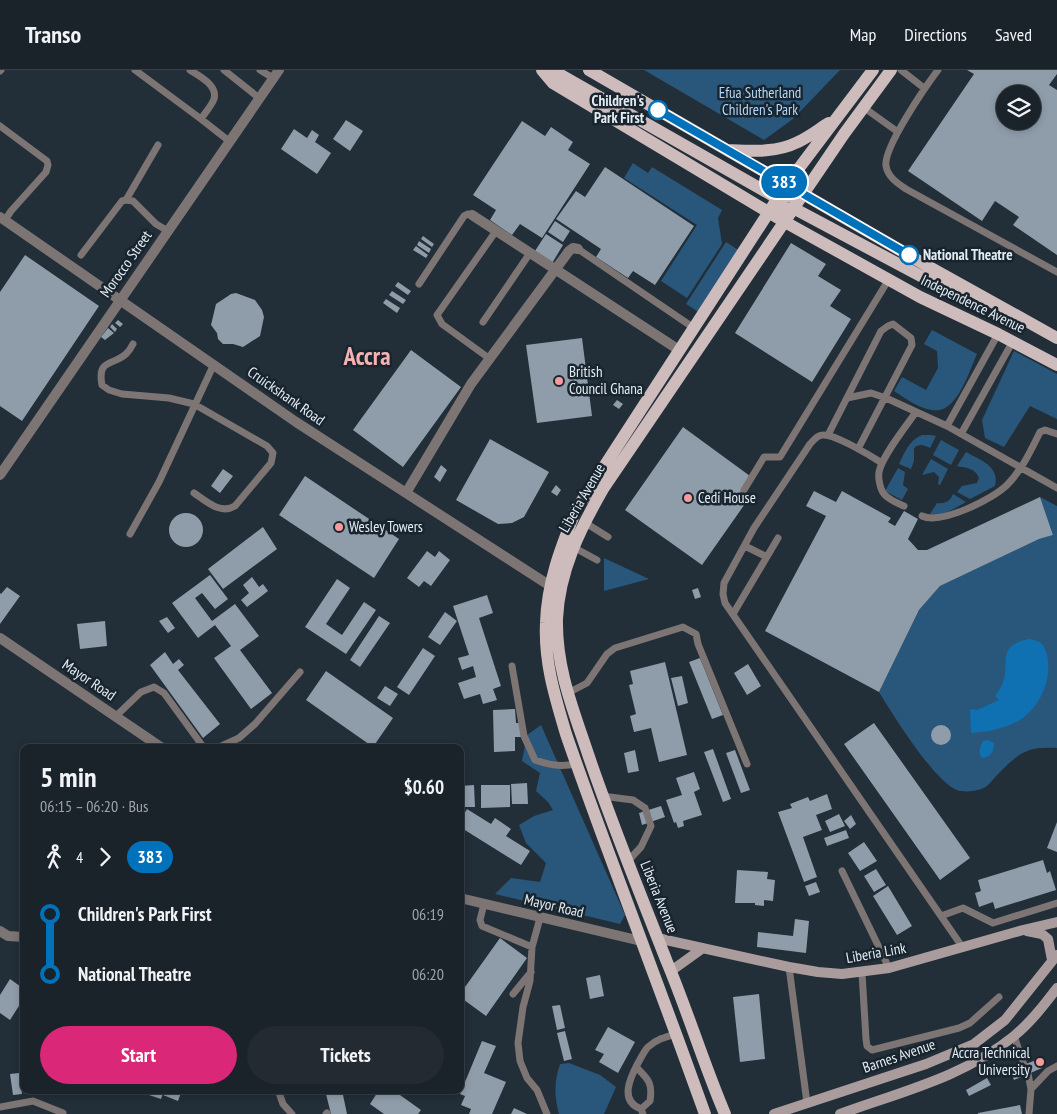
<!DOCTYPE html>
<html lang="en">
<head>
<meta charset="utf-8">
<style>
	:root { --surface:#1a222a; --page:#232a32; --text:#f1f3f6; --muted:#9fa4a8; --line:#383f47; --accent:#db2777 }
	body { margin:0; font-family:"PT Sans Narrow",sans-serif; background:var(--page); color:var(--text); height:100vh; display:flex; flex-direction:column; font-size:19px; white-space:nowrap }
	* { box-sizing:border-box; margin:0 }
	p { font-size:16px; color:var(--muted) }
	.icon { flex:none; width:28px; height:28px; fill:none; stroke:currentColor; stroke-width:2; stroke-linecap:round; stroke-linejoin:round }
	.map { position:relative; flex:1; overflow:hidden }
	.details { position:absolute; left:20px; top:674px; width:444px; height:350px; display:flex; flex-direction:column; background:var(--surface); border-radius:10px; box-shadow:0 2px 8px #0003,0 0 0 1px var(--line) }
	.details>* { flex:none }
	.badge { padding:0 10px; border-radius:16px; font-size:18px; line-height:32px }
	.tools { position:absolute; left:996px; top:15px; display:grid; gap:10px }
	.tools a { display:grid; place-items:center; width:45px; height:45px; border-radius:50%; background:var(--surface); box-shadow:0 2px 8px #0003,0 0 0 1px var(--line); font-size:25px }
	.map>.badge { position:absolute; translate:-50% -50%; box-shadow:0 0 0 2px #fff }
	.legs { display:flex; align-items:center; gap:8px; height:55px; padding:0 20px; font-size:16px }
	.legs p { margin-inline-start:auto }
	.summary { display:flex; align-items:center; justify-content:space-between; height:85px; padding:0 20px }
	h1 { font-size:28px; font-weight:700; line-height:38px }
	.button { display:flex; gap:10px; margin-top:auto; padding:10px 20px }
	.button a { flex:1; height:58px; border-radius:30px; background:var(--accent); color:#fff; font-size:20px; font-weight:700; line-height:58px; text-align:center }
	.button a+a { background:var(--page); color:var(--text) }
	ul { padding:0 20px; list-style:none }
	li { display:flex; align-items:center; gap:18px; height:60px; font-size:19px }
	li i { display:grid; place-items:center; width:8px; height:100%; margin:0 6px; background:currentColor }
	li i::after { content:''; width:12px; height:12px; margin:-6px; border:4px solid; border-radius:50%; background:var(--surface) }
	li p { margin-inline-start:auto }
	li:first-child i { background:linear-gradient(#0000 50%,currentColor 0) }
	li:last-child i { background:linear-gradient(currentColor 50%,#0000 0) }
	header { display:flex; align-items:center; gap:30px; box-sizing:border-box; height:70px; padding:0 25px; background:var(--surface); border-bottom:1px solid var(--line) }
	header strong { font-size:24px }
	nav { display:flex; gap:28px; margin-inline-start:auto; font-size:18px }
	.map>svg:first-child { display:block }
</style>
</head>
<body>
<header>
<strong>Transo</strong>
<nav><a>Map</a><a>Directions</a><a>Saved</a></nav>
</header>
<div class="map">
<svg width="1057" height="1044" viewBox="0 0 1057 1044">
	<rect width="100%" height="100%" fill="#222e38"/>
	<path fill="#29577c" d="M644 0H840L793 49 764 70Z
		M633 93 648 103 652 97 722 140 718 148 722 174 687 228 661 211 697 155 624 108Z
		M726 172 740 181 700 243 686 234Z
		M932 260 977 284C969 301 957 345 932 340 918 338 905 328 894 321L902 307 926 320 938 298 937 281 924 274Z
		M1014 281 1057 304V349L1030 336 1004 377 985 368 982 350Z
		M922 365H931L936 366 930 378C924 375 919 373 914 378V391L911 399 899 394C905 382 909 370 922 365Z
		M941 370 959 380 951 395 933 385Z
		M966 382C980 390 1000 396 995 416L970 429 957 422 962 416 977 413 979 408C975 398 967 398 957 396Z
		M931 389 948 399 940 415 938 414 939 407 934 402 922 405Z
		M898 398 905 402 903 415 908 419 902 430 885 421Z
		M953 424 966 432C955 438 943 447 930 444L937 433C944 434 950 432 953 424Z
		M1040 427 1057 436V678C1028 676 1020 682 1000 702 996 706 991 712 987 716 980 721 965 723 957 720 934 711 893 645 879 622L919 540 940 516 1039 469 1053 465Z
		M604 488 649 509 604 521Z
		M541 655 625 845 620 854 495 824 511 808 540 812 546 793 526 773 519 755 534 746 553 740 548 732 536 721 540 703 522 691 527 665Z
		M569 993 600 1005 616 1017 604 1044H559C554 1025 554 1013 560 994Z"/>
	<path fill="#0f71b1" d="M1029 569C1034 570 1040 571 1043 575 1057 600 1042 639 1016 652 1002 659 987 662 971 663L970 639 977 640 999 630 995 626C998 622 1000 619 1002 615 1012 593 994 576 1029 569Z
		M988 670 994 673C994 682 990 687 982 688 978 682 980 677 983 671Z"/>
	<path fill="#8f9daa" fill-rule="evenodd" d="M967 0H1057V4L1049 15 1057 20V185L1013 155 1019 147 995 131 982 151 908 101 974 4ZM1005 24H1032V51H1005Z
		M346 50 363 61 350 81 333 69Z
		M522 51 545 66 551 57 573 72 568 80 590 94 542 168 520 154 512 165 490 150 496 140 473 125Z
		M294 59 307 68 312 60 319 65 315 72 331 83 317 104 281 79Z
		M605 97 694 156 655 215 633 201 628 208 596 187 601 179 556 149 576 121 585 127Z
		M555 151 570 161 563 172 548 162Z
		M546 164 563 175 551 195 533 184Z
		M423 166 434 174 432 177 421 169Z
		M419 171 431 179 429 183 417 175Z
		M791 173 826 194 818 206 841 220 830 236 851 249 812 312 735 263Z
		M416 176 428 185 426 188 413 180Z
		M25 185 99 236 22 351 0 336V222Z
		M398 212 411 221 408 225 395 216Z
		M392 221 406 230 403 234 389 225Z
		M236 223 255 230 262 240 264 247 260 266 243 277 233 274H223L218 269 217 263 211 255 216 234 231 224Z
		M386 229 400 238 397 243 383 233Z
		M118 250 123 254 120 257 115 253Z
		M112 254 117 259 115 262 110 257Z
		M108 258 114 263 105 270 101 267Z
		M582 268 592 346 537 353 526 275Z
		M411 280 461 317 403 397 353 360Z
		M617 330 623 334 619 339 613 335Z
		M683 357 750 406 739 425 747 431 702 495 625 440Z
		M490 369 549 402 524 447 512 453 498 454 456 430Z
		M441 395 447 400 440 412 434 407Z
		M223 399 233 406 220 423 211 416Z
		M305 406 399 469 374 508 279 445Z
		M556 415 561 420 557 426 551 422Z
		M814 421 836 432 842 421 891 448 888 452 895 456 904 441 918 449 908 469 918 480H927L1040 427 1053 465 1039 469 940 516 919 540 879 622 765 561 826 446 806 436Z
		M169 460a17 17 0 1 1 34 0a17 17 0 1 1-34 0Z
		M263 457 277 479 223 519 208 499Z
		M427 481 435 487 439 481 450 490 431 516 424 511 419 517 407 508Z
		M210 505 228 529 215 539 202 523 195 528 212 551 235 534 259 566 240 580 272 623 251 639 214 588 231 576 215 555 198 568 172 533Z
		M252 507 259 517 263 514 268 521 247 537 241 530 249 523 243 515Z
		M337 509 350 518 326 554 342 565 364 532 376 540 346 584 305 557Z
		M7 517 20 526 0 554V523L1 524Z
		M698 518 701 527 695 529 692 520Z
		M487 525 493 543 479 548 501 616 493 619 497 630 483 634 480 624 464 629 458 613 476 607 473 596 462 600 458 588 469 585 453 536Z
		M445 542 457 551 440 575 428 567Z
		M379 546 390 553 360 597 350 590Z
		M167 547 175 558 168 563 159 551Z
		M105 551 107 576 80 579 77 554Z
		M423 578 435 586 409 625 397 617Z
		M165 582 173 594 179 589 184 595 178 600 220 654 203 668 150 595Z
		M700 588 723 645 712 649 689 592Z
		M665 592 687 685 659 692 651 658 634 662 630 646 636 644 629 615 633 614 630 601Z
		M748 594 761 616 747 625 734 603Z
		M326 601 393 648 373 677 306 630Z
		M682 606 688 633 678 636 671 608Z
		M385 616 398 624 390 636 377 628Z
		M515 639 516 653H520L521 667H515V681L494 682 493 640Z
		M874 653 970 788 940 810 844 674Z
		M931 665a10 10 0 1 1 20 0a10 10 0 1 1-20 0Z
		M713 679 731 729 723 732 704 682Z
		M635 680 639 701 628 703 624 683Z
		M735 680 750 720 741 723 726 683Z
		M694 702 700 719 694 722 702 745 683 751 684 756 678 758 676 752 674 753 666 730 682 725 676 708Z
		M527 713 528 734H512L511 714Z
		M474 715 475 737H460V716Z
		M481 715H510V737L481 738Z
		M827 724 832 739 816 745 822 760 803 767 817 807 804 812 778 742 792 738 790 734 808 727 810 731Z
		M661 736 665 747 642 755 639 743Z
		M467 739 491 754 495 748 511 759 506 766 530 781 521 795 460 757V751Z
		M839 744 845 756 830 762 825 751Z
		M851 745 856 754 850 759 844 751Z
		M1057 752V782L1047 778Z
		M846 760 849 768 827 776 824 768Z
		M864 772 877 791 860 801 848 783Z
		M1043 790 1047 803 1050 801 1056 820 995 839 993 832 979 837 975 823 981 821 978 810Z
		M876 799 886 815 874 822 864 806Z
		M737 800 768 802 767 809 775 810 773 831 764 830V836L755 835V833H735Z
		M816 812 820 822 809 826 805 816Z
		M888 816 912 856 897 865 873 826Z
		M795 849 809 851 806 883 757 877 758 862 793 866Z
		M500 868 527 888 486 946 460 927V924Z
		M600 905 604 926 590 929 586 908Z
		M10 909 24 919V928L10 950 0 943V925Z
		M759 924 765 989 740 992 733 927Z
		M560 935 565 958 557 960 552 936Z
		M608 957 635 972 618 1003 599 992 604 984 595 980Z
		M565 961 572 989 564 991 557 963Z
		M482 971 496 976 484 1003 506 1012 492 1044H469L471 1039 461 1035 465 1026 460 1024Z
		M1039 989 1042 998 1014 1010 1010 1000Z
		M19 1003 22 1024 13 1025 10 1004Z
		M987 1008 991 1015 969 1026 966 1020Z
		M134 1020H164L161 1029Z
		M165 1020H182L178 1031 163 1025Z
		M325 1020H342L347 1044H331Z
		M379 1020H393L421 1040 418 1044H384L370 1034Z
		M1020 1035 1022 1044H978V1043Z
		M514 1038 527 1044H511Z"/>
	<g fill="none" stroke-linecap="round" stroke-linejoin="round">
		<path stroke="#7d7474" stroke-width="7" d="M135 0 201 49C205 43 212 35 214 29 218 15 199 6 190 0
			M224 0 259 28
			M260 0 273 8
			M901 0 924 18
			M938 0C926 16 883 78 886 96 888 107 897 113 906 119L1057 202
			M0 1 1 0
			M863 37 898 62
			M201 49 229 71
			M0 56 47 91 48 95 46 102 11 141 5 150
			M126 130 158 75
			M578 179 694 258
			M81 185 122 131 126 130 133 131 156 154 168 161
			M419 214 464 146 468 144 472 145
			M483 252 530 183
			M133 274C131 278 129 281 126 284 112 296 97 289 102 315L109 320 122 324 169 328 194 334 267 376 273 383 271 393 235 436C220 445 206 431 194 423
			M490 289 442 254 437 245 496 161
			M847 328 871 323 886 328 947 356 1057 418
			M947 356 998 264
			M961 364 1013 271
			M828 365 881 261 888 256 893 254 911 268 912 275 858 379
			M882 393C871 386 835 364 823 365 817 365 814 370 810 374L754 458 724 513 723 524 725 533 963 878
			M744 420 764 387H780L889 209
			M904 436C897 433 889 430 884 424 880 419 878 408 879 402 882 386 906 356 916 342
			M922 446C941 455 993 429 1007 415 1022 400 1031 380 1040 362L1045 360 1057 364
			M584 452 608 467
			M130 464 159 412 214 294
			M745 476 767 487
			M573 477 597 490
			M733 544 778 468
			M512 596 524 666 535 690C550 695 560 697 576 694
			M568 623 587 613 607 584 615 578 683 557 696 564 698 574 747 694
			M116 646 141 622 154 617 164 623 204 678
			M217 678 239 668 255 654 300 602
			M602 726 633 730 645 738 651 756 641 777 627 792
			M842 801 889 898
			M484 834 480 850 482 856 532 877
			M941 846 963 838 993 853 1057 833
			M540 848 532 877 530 911 523 937 518 973 520 991 527 1008 537 1020 547 1044
			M789 897 807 1033
			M862 903 866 969 867 976 872 980 959 958 970 953 999 927
			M513 924 531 902
			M1014 966 1024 995
			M636 997C648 1009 653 1013 650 1031L641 1039
			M1028 1004 1031 1019 1029 1044
			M1031 1019 1048 1001 1057 996
			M278 1020 283 1034 292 1044
			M0 1037 33 1031 63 1043
			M326 1044 327 1043
			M643 1044 641 1039C619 1031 630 1008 638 993 641 988 644 981 648 977 657 969 665 967 676 964"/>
		<path stroke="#7d7474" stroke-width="10" d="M472 145 679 280
			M0 147 296 352 555 519
			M0 405 279 0
			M406 423 471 314 569 181 573 178 578 179
			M0 568 162 678
			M460 828 641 871
			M0 861 8 866 24 867"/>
		<path stroke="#aa9c9c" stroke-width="10" d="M1027 861 1042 864 1048 869 1052 890
			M657 868 789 897 818 902 842 904 889 898 1023 860 1057 852
			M671 901 703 878
			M774 1044 926 994 974 974 1005 950 1057 885
			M840 1044C900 1022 964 1007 1014 966 1031 952 1044 935 1057 918"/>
		<path stroke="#cebbbb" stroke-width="12" d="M542 0 553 13 785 152 920 227 998 264 1057 295
			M552 0 777 128 794 126 804 123
			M589 0 931 198 1057 268
			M728 80C752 81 776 83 798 72 809 67 819 59 829 53
			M768 141 778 139H795L947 220H968
			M705 1044C673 955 640 866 607 778 593 740 579 702 566 664 555 627 544 592 546 553 547 513 561 477 576 440L787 114 873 0
			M725 1044C704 995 688 942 667 892 640 823 612 755 588 684 573 639 556 598 557 549 559 501 580 459 603 419L844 64 891 0"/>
	</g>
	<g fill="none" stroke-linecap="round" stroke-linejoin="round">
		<g stroke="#fff" stroke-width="11">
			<path id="line-1" d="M658 40 909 185"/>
		</g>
		<use href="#line-1" stroke="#0072bc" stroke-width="8"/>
	</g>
	<g fill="#fff" stroke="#0072bc" stroke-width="2.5">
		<circle cx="658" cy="40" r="9"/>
		<circle cx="909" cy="185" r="9"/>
	</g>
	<g fill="#f59b9c" stroke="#18242e" stroke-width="2">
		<circle cx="559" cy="311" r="5"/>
		<circle cx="688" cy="428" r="5"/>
		<circle cx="339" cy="457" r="5"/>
		<circle cx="1040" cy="992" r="5"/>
	</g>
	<g text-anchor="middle" stroke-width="5" stroke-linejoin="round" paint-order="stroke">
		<g font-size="15" fill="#b1d8fb" stroke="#18242e">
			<text x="760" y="28">Efua Sutherland<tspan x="760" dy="17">Children's Park</tspan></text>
		</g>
		<g font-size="15" font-weight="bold" fill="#e4ecf3" stroke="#18242e" text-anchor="end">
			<text x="644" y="36">Children's<tspan x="644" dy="17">Park First</tspan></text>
			<text x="923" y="190" text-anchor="start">National Theatre</text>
		</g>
		<g font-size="15" fill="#e4ecf3" stroke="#18242e">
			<text transform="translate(126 194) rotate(-55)" y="5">Morocco Street</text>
			<text transform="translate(973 234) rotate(26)" y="5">Independence Avenue</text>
			<text transform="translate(286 326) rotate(35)" y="5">Cruickshank Road</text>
			<text transform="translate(582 428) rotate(-60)" y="5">Liberia Avenue</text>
			<text transform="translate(89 610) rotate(34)" y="5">Mayor Road</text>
			<text transform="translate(659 827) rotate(68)" y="5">Liberia Avenue</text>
			<text transform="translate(554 836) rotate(13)" y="5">Mayor Road</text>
			<text transform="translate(876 883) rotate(-10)" y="5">Liberia Link</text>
			<text transform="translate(899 986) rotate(-19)" y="5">Barnes Avenue</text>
		</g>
		<g font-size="15" fill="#e4ecf3" stroke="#18242e" text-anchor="start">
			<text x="569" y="307">British<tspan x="569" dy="17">Council Ghana</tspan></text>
			<text x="698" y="433">Cedi House</text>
			<text x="349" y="462">Wesley Towers</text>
			<text x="1030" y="988" text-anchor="end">Accra Technical<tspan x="1030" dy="17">University</tspan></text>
		</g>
		<g font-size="25" font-weight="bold" fill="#f6b2b2" stroke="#18242e">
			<text x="367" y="295">Accra</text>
		</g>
	</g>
</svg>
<div class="tools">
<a><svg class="icon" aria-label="layers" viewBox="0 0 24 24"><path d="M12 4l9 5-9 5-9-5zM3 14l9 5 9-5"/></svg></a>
</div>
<b class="badge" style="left:784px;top:112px;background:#0072bc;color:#fff">383</b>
<section class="details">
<div class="summary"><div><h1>5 min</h1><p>06:15 – 06:20 · Bus</p></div><b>$0.60</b></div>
<div class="legs"><svg class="icon" aria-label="walk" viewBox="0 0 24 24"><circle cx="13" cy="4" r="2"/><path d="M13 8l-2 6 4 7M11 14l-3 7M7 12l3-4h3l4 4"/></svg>4<svg class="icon" aria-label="forward" viewBox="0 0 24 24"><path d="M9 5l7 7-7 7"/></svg><b class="badge" style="background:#0072bc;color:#fff">383</b></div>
<ul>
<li><i style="color:#0072bc"></i><b>Children's Park First</b><p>06:19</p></li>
<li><i style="color:#0072bc"></i><b>National Theatre</b><p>06:20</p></li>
</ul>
<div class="button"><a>Start</a><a>Tickets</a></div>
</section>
</div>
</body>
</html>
